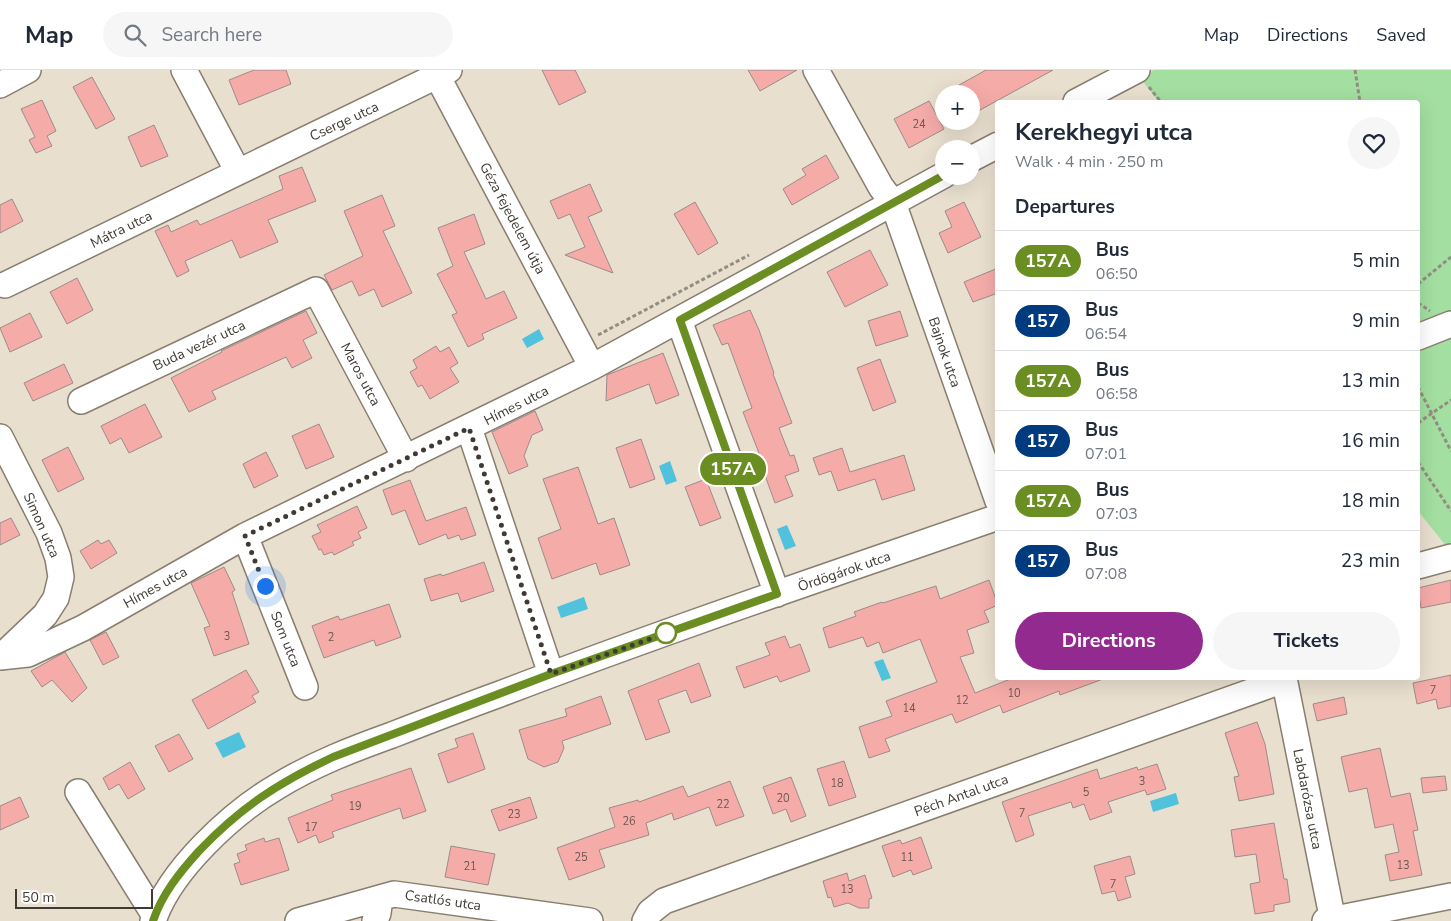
<!DOCTYPE html>
<html lang="en">
<head>
<meta charset="utf-8">
<style>
	:root { --surface:#fff; --page:#f6f6f7; --text:#1f2937; --muted:#747a83; --line:#e0e1e3; --accent:#922a8f }
	body { margin:0; font-family:"Nunito Sans",sans-serif; background:var(--page); color:var(--text); height:100vh; display:flex; flex-direction:column; font-size:19px; white-space:nowrap }
	* { box-sizing:border-box; margin:0 }
	p { font-size:16px; color:var(--muted) }
	.icon { flex:none; width:28px; height:28px; fill:none; stroke:currentColor; stroke-width:2; stroke-linecap:round; stroke-linejoin:round }
	.map { position:relative; flex:1; overflow:hidden }
	.side { position:absolute; left:995px; top:30px; width:425px; height:580px; display:flex; flex-direction:column; background:var(--surface); border-radius:5px; box-shadow:0 5px 20px #0002 }
	.side>* { flex:none }
	.badge { padding:0 10px; border-radius:16px; font-size:18px; line-height:32px }
	.tools { position:absolute; left:935px; top:15px; display:grid; gap:10px }
	.tools a { display:grid; place-items:center; width:45px; height:45px; border-radius:50%; background:var(--surface); box-shadow:0 5px 20px #0002; font-size:25px }
	.scale { position:absolute; left:15px; bottom:12px; width:138px; box-sizing:border-box; padding-left:5px; border:2px solid #3f3b34; border-top:0; font-size:14px; line-height:18px; white-space:nowrap; color:#3f3b34; -webkit-text-stroke:4px #fff; paint-order:stroke }
	.you { position:absolute; width:25px; height:25px; margin:-12px; border:4px solid #fff; border-radius:50%; background:#1a73e8; box-shadow:0 0 0 8px #1a73e833 }
	.map>.badge { position:absolute; translate:-50% -50%; box-shadow:0 0 0 2px #fff }
	h2 { padding:0 20px; font-size:19px; line-height:45px }
	.round { display:grid; place-items:center; flex:none; width:52px; height:52px; border-radius:26px; background:var(--page) }
	.overview { display:flex; align-items:center; justify-content:space-between; height:85px; padding:0 20px }
	h1 { font-size:24px; font-weight:700; line-height:38px }
	.primary-button { display:flex; gap:10px; margin-top:auto; padding:10px 20px }
	.primary-button a { flex:1; height:58px; border-radius:30px; background:var(--accent); color:#fff; font-size:20px; font-weight:700; line-height:58px; text-align:center }
	.primary-button a+a { background:var(--page); color:var(--text) }
	ul { padding:0; list-style:none }
	li { display:flex; align-items:center; gap:15px; height:60px; padding:0 20px; border-top:1px solid var(--line) }
	li div { flex:1 }
	li b { display:block; font-size:19px }
	li em { font-style:normal }
	li .badge { min-width:55px; font-weight:700; text-align:center }
	header { display:flex; align-items:center; gap:30px; box-sizing:border-box; height:70px; padding:0 25px; background:var(--surface); border-bottom:1px solid var(--line) }
	header strong { font-size:24px }
	nav { display:flex; gap:28px; margin-inline-start:auto; font-size:18px }
	.search { width:350px; height:45px; background:var(--page); display:flex; align-items:center; gap:12px; box-sizing:border-box; padding:0 18px; border-radius:28px; color:var(--muted); font-size:19px }
	.map>svg:first-child { display:block }
</style>
</head>
<body>
<header>
<strong>Map</strong>
<div class="search"><svg class="icon" aria-label="search" viewBox="0 0 24 24"><circle cx="10" cy="10" r="6"/><path d="M15 15l6 6"/></svg>Search here</div>
<nav><a>Map</a><a>Directions</a><a>Saved</a></nav>
</header>
<div class="map">
<svg width="1451" height="851" viewBox="0 0 1451 851">
	<rect width="100%" height="100%" fill="#e9dfcf"/>
	<path fill="#a3dfa0" d="M1154 0H1451V476L1447 477 1418 441V32H1159L1140 8Z"/>
	<path fill="#51c2dc" d="M539 259 544 269 527 278 522 269Z
		M670 391 677 411 666 415 659 396Z
		M787 455 796 476 785 480 777 459Z
		M584 527 588 539 561 548 557 537Z
		M883 589 891 608 882 611 874 592Z
		M239 662 246 677 223 688 215 673Z
		M1176 723 1179 734 1153 742 1150 731Z"/>
	<path fill="#f5aca9" stroke="#9e8a89" d="M254 0H286L291 14 239 35 229 10Z
		M542 0H575L586 22 559 35Z
		M748 0H797L760 21Z
		M986 0H1053L971 45V24H943Z
		M92 7 115 49 96 59 73 17Z
		M42 30 56 61 47 66 52 76 36 83 29 70 35 67 21 39Z
		M929 31 944 59 909 78 894 49Z
		M154 55 168 86 141 97 128 67Z
		M826 85 839 108 792 135 783 119 806 105 802 99Z
		M302 97 316 131 268 150 278 172 240 188 232 170 185 191 189 201 177 207 155 161 168 155 171 162 197 150 200 155 283 119 279 106Z
		M590 114 602 141 588 147 613 203 565 185 585 177 570 144 558 149 550 131Z
		M382 125 395 156 383 161 412 223 382 237 374 219 359 226 352 211 332 220 324 205 363 186 344 141Z
		M12 129 23 151 0 163V135Z
		M695 132 718 173 698 185 674 144Z
		M964 132 981 167 948 183 939 163 952 157 945 141Z
		M474 144 485 174 464 182 486 229 504 221 517 248 482 264 484 269 468 277 452 245 457 243 437 204 453 196 438 158Z
		M870 180 888 215 845 237 827 202Z
		M998 198V223L973 232 964 212Z
		M77 208 93 240 67 254 50 222Z
		M750 240 759 260 774 303 773 304 792 353 779 358 790 386 794 385 799 401 785 406 793 426 775 433 762 397 764 396 743 342 752 338 728 273 722 275 713 255Z
		M306 241 317 263 303 270 312 288 292 298 286 287 212 321 216 329 189 342 171 308 222 282 221 281Z
		M900 241 908 266 876 276 868 251Z
		M30 243 42 267 10 282 0 258Z
		M436 276 440 282 449 277 458 293 450 298 459 312 430 329 422 315 418 317 410 302 417 298 413 290Z
		M663 283 679 325 656 334 649 314 606 331 607 305Z
		M880 289 896 332 873 341 857 298Z
		M64 294 73 313 33 331 24 313Z
		M145 334 162 367 129 383 121 368 110 374 101 356Z
		M535 341 543 360 532 365 524 386 528 396 509 404 492 362Z
		M319 354 334 387 306 399 292 366Z
		M641 369 655 409 630 418 616 378Z
		M68 377 84 409 58 422 42 390Z
		M842 378 850 402 904 385 915 420 882 430 875 409 838 421 831 401 819 405 813 388Z
		M266 382 278 406 254 418 243 394Z
		M578 397 598 454 614 448 630 495 600 505 596 493 552 509 538 468 561 459 543 409Z
		M706 409 721 448 700 456 685 417Z
		M410 410 426 451 466 437 476 465 461 470 459 465 448 469 446 464 419 475 405 440 392 445 383 420Z
		M357 436 367 458 358 462 361 468 352 472 354 475 334 485 332 482 324 485 321 479 319 480 312 466 321 462 317 455Z
		M11 448 20 465 0 475V453Z
		M98 470 101 474 109 470 117 483 91 499 80 481Z
		M484 492 494 521 461 532 458 523 431 531 424 509 441 504 442 506Z
		M224 497 235 520 232 522 249 574 214 586 204 558 210 556 191 513Z
		M989 510 998 535 984 541 989 552 967 560 974 583 960 587 975 623 1013 608 1103 609 1060 625 1059 621 1003 643 1000 635 956 653 952 644 885 669 890 681 869 688 859 657 892 646 886 631 937 612 920 569 883 583 879 572 867 577 863 567 829 578 823 558 856 546 854 542 882 532 883 533 936 516 940 529Z
		M1451 510V532L1421 538 1418 518Z
		M389 534 401 567 376 576 374 570 324 588 312 556 338 546 340 550Z
		M106 562 119 587 103 595 90 570Z
		M785 566 790 578 800 574 810 601 780 612 777 606 744 618 736 597 770 585 765 573Z
		M65 582 87 618 72 632 52 610 42 617 31 601Z
		M699 593 711 626 691 633 686 620 658 630 670 662 646 670 628 621Z
		M246 600 259 622 252 626 256 632 208 659 192 630Z
		M1451 605V636L1438 639 1436 629 1417 634 1413 613Z
		M601 626 611 654 562 671 564 678 558 692 544 697 528 689 519 660 567 646 565 639Z
		M1344 627 1347 644 1317 651 1313 634Z
		M1257 652 1265 674 1274 724 1239 731 1234 707 1239 706 1225 663Z
		M473 663 485 699 448 713 438 684 458 677 455 669Z
		M179 664 193 689 169 702 155 676Z
		M1380 678 1391 727 1410 723 1418 760 1413 761 1422 805 1390 811 1385 785 1399 782 1393 754 1375 758 1367 718 1349 722 1341 687Z
		M844 691 856 727 829 736 817 699Z
		M130 692 145 719 128 729 119 714 109 720 103 708Z
		M1157 694 1166 719 1147 725 1145 720 1108 732 1112 742 1090 750 1084 734 1073 738 1071 732 1028 746 1034 765 1016 772 1002 732 1097 699 1100 709 1137 697 1138 700Z
		M411 698 426 741 403 749 400 738 332 762 334 767 319 773 316 765 298 773 288 748 333 730 331 725Z
		M1445 706 1447 720 1423 723 1421 708Z
		M791 707 806 746 791 752 786 739 773 744 763 717Z
		M730 711 744 746 716 756 709 737 674 750 672 743 646 753 649 765 599 780 605 797 569 810 557 778 615 757 609 738 638 730 639 732 683 716 688 727Z
		M20 727 29 747 0 760V736Z
		M530 727 537 748 499 761 491 740Z
		M1274 753 1284 809H1287L1290 832 1274 835V841L1255 844 1250 814 1260 812 1256 784 1235 787 1231 760Z
		M921 767 932 798 913 805 911 800 893 807 882 776 900 770 902 774Z
		M264 768 265 772 279 768 289 800 241 815 234 794 240 792 237 784 247 780 245 775Z
		M451 776 495 784 488 815 445 807Z
		M1130 786 1135 804 1125 807 1131 827 1118 831 1115 821 1102 824 1094 796Z
		M847 803 849 811 865 805 872 828 869 829V838H859L848 833 834 837 831 827 828 828 823 811Z"/>
	<g fill="none" stroke-linecap="round" stroke-linejoin="round">
		<g stroke="#887e70" stroke-width="28">
			<path id="minor" d="M184 0 238 102
				M434 0 592 297
				M816 0 881 117 893 133 998 431
				M0 15 28 0
				M1076 32 1137 0
				M971 89 998 75
				M5 215 449 0
				M679 250 777 524
				M1418 267 1451 254
				M81 331 316 220 406 389
				M469 358 551 604
				M0 367 49 463 58 488 61 507 56 528 45 545 1 587
				M245 466 305 617
				M1418 496 1451 487
				M0 587 28 584 83 558 245 466 592 297 944 105
				M1284 608 1333 851
				M78 722 155 846
				M153 851C170 800 232 743 278 716 314 694 353 679 392 665 428 651 464 637 500 624 664 561 831 505 998 447
				M298 851 394 824 590 851
				M375 851 378 843 380 828
				M645 851 650 842 664 831 1284 610
				M1325 851 1451 826"/>
		</g>
		<path stroke="#948d82" stroke-width="3" stroke-dasharray="4 2.5" stroke-linecap="butt" d="M1355 0 1360 32
			M1149 17 1161 32
			M1418 214 1451 187
			M1418 233 1430 241
			M598 265 749 185
			M1418 317 1451 381
			M1418 353 1451 330
			M1418 392 1451 441"/>
		<use href="#minor" stroke="#fff" stroke-width="25"/>
	</g>
	<g fill="none" stroke-linecap="round" stroke-linejoin="round">
		<g stroke="#fff" stroke-width="11">
			<path id="line" d="M153 851C162 824 180 802 199 781 241 737 278 713 333 687L551 604 777 524 680 250 944 105"/>
		</g>
		<use href="#line" stroke="#6b8e23" stroke-width="8"/>
		<path stroke="#3f3b34" stroke-width="5" stroke-dasharray="0 9" d="M265 516 245 466 469 358 551 604 673 561 666 563"/>
	</g>
	<circle fill="#fff" stroke="#6b8e23" stroke-width="2.5" cx="666" cy="563" r="10"/>
	<g text-anchor="middle" stroke-width="4" stroke-linejoin="round" paint-order="stroke">
		<g font-size="11" fill="#6c5751">
			<text x="919" y="58">24</text>
			<text x="227" y="570">3</text>
			<text x="331" y="571">2</text>
			<text x="1433" y="624">7</text>
			<text x="1014" y="627">10</text>
			<text x="962" y="634">12</text>
			<text x="909" y="642">14</text>
			<text x="1142" y="715">3</text>
			<text x="837" y="717">18</text>
			<text x="1086" y="726">5</text>
			<text x="783" y="732">20</text>
			<text x="723" y="738">22</text>
			<text x="355" y="740">19</text>
			<text x="1022" y="747">7</text>
			<text x="514" y="748">23</text>
			<text x="629" y="755">26</text>
			<text x="311" y="761">17</text>
			<text x="581" y="791">25</text>
			<text x="907" y="791">11</text>
			<text x="1403" y="799">13</text>
			<text x="470" y="800">21</text>
			<text x="1113" y="818">7</text>
			<text x="847" y="823">13</text>
		</g>
		<g font-size="14" fill="#3f3b34" stroke="#fff">
			<text transform="translate(344 51) rotate(-25)" y="5">Cserge utca</text>
			<text transform="translate(513 148) rotate(62)" y="5">Géza fejedelem útja</text>
			<text transform="translate(121 159) rotate(-26)" y="5">Mátra utca</text>
			<text transform="translate(199 275) rotate(-25)" y="5">Buda vezér utca</text>
			<text transform="translate(945 282) rotate(71)" y="5">Bajnok utca</text>
			<text transform="translate(361 304) rotate(62)" y="5">Maros utca</text>
			<text transform="translate(516 335) rotate(-27)" y="5">Hímes utca</text>
			<text transform="translate(42 455) rotate(66)" y="5">Simon utca</text>
			<text transform="translate(844 501) rotate(-19)" y="5">Ördögárok utca</text>
			<text transform="translate(155 517) rotate(-29)" y="5">Hímes utca</text>
			<text transform="translate(286 569) rotate(68)" y="5">Som utca</text>
			<text transform="translate(961 725) rotate(-20)" y="5">Péch Antal utca</text>
			<text transform="translate(1308 729) rotate(79)" y="5">Labdarózsa utca</text>
			<text transform="translate(443 830) rotate(8)" y="5">Csatlós utca</text>
		</g>
	</g>
</svg>
<div class="tools">
<a>+</a>
<a>−</a>
</div>
<div class="scale">50 m</div>
<div class="you" style="left:265px;top:516px"></div>
<b class="badge" style="left:733px;top:399px;background:#6b8e23;color:#fff">157A</b>
<section class="side">
<div class="overview"><div><h1>Kerekhegyi utca</h1><p>Walk · 4 min · 250 m</p></div><a class="round"><svg class="icon" aria-label="heart" viewBox="0 0 24 24"><path d="M12 20l-8-8c-3-5 5-10 8-4 3-6 11-1 8 4z"/></svg></a></div>
<h2>Departures</h2>
<ul>
<li><span class="badge" style="background:#6b8e23;color:#fff">157A</span><div><b>Bus</b><p>06:50</p></div><em>5 min</em></li>
<li><span class="badge" style="background:#003b80;color:#fff">157</span><div><b>Bus</b><p>06:54</p></div><em>9 min</em></li>
<li><span class="badge" style="background:#6b8e23;color:#fff">157A</span><div><b>Bus</b><p>06:58</p></div><em>13 min</em></li>
<li><span class="badge" style="background:#003b80;color:#fff">157</span><div><b>Bus</b><p>07:01</p></div><em>16 min</em></li>
<li><span class="badge" style="background:#6b8e23;color:#fff">157A</span><div><b>Bus</b><p>07:03</p></div><em>18 min</em></li>
<li><span class="badge" style="background:#003b80;color:#fff">157</span><div><b>Bus</b><p>07:08</p></div><em>23 min</em></li>
</ul>
<div class="primary-button"><a>Directions</a><a>Tickets</a></div>
</section>
</div>
</body>
</html>
